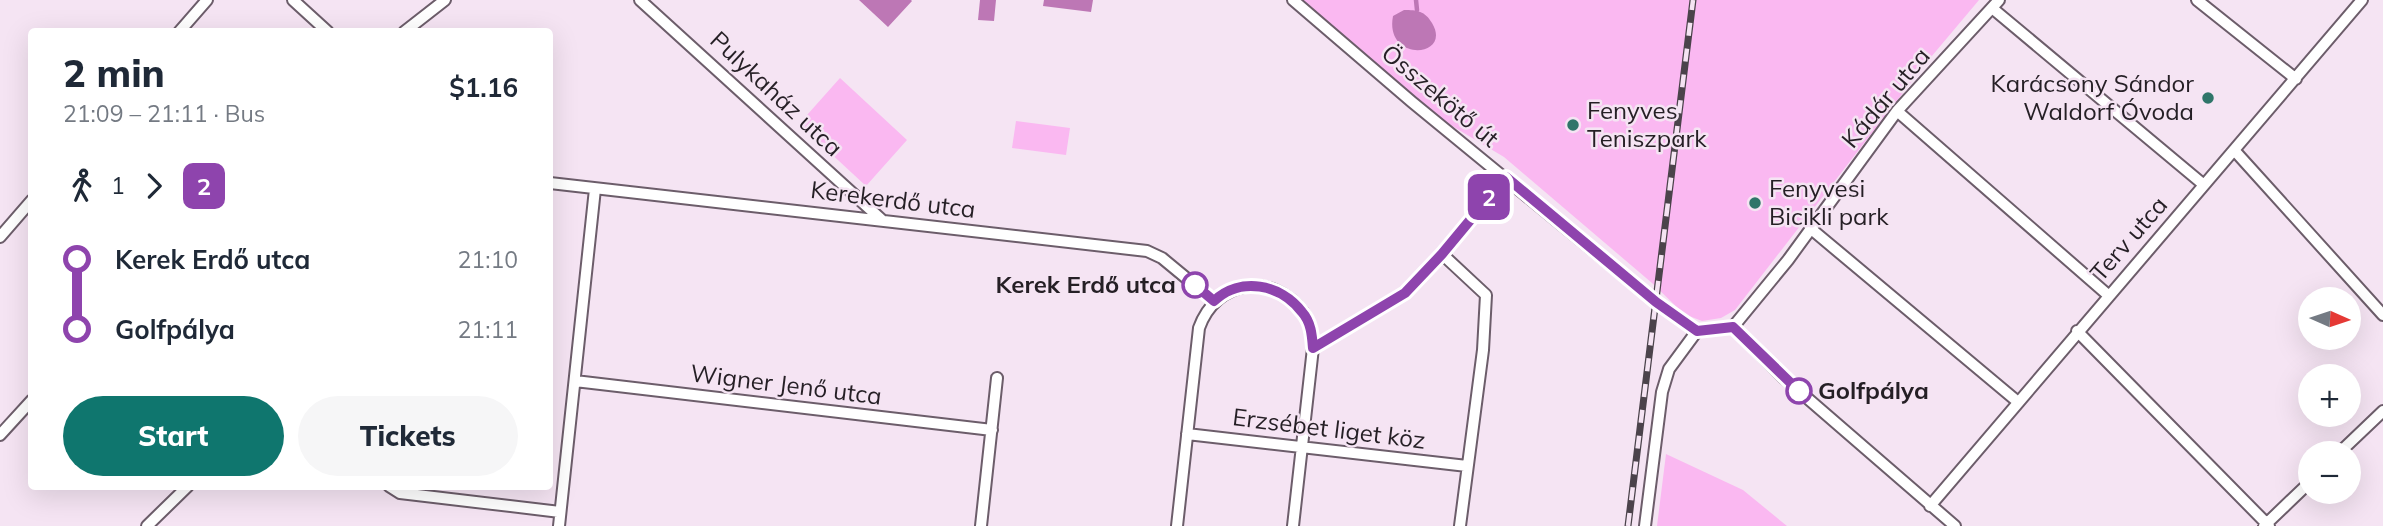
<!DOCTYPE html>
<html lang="en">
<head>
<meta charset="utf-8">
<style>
	:root { --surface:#fff; --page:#f6f6f7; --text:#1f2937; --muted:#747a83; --accent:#0f766e }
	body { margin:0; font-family:Mulish,sans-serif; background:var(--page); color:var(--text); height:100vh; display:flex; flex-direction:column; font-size:26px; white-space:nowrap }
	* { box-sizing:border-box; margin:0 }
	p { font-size:23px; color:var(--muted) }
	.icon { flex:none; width:38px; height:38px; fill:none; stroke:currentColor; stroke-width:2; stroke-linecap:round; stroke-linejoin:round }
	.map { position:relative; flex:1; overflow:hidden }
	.drawer { position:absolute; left:28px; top:28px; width:525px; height:462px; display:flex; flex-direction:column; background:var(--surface); border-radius:7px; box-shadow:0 7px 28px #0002 }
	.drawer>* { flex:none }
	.badge { padding:0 14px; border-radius:10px; font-size:24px; line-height:46px }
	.needle { width:46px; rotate:93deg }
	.buttons { position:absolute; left:2298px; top:287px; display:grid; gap:14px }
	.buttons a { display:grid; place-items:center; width:63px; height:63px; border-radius:50%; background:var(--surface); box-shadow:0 7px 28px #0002; font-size:35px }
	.map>.badge { position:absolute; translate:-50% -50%; box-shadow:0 0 0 4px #fff }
	.legs { display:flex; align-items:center; gap:10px; height:77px; padding:0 35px; font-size:23px }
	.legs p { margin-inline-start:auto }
	.overview { display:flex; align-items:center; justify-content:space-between; height:119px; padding:0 35px }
	h1 { font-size:38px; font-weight:800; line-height:52px }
	.action { display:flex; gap:14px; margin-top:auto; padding:14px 35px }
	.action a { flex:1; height:80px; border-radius:42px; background:var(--accent); color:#fff; font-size:28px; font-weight:800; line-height:80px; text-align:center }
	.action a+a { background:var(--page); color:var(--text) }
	ul { padding:0 35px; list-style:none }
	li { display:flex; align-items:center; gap:24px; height:70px; font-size:26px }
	li i { display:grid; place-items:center; width:10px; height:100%; margin:0 9px; background:currentColor }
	li i::after { content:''; width:18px; height:18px; margin:-9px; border:5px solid; border-radius:50%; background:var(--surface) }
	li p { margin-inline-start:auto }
	li:first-child i { background:linear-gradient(#0000 50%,currentColor 0) }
	li:last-child i { background:linear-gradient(currentColor 50%,#0000 0) }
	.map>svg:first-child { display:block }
</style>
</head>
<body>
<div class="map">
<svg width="2383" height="526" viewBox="0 0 2383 526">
	<rect width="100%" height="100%" fill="#f5e4f3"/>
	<path fill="#fab8f1" d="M1293 0H1979L1926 63 1735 310 1721 318 1702 321 1684 314 1652 283 1504 157 1412 102Z
		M840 78 907 140 866 186 799 124Z
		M1016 121 1070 128 1066 155 1012 148Z
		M1666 454 1743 490 1787 526H1657Z"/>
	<path fill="#bd77b5" d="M859 0H911L912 1 888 27Z
		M980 0H996L994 21 978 20Z
		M1044 0H1093L1091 12 1043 6Z
		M1404 10C1417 10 1425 11 1432 23 1453 58 1384 63 1393 16Z"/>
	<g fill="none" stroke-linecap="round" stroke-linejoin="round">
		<path stroke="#bd77b5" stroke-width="4.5" d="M1416 0 1417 10"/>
		<g stroke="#6c5d6a" stroke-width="14">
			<path id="street" d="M293 0 328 32
				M640 0 883 221
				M1293 0 1412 102 1656 302 1697 331 1733 327
				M2197 0 2296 79
				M1992 8 2204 185
				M179 32 207 0
				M404 32 445 0
				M1897 111 2108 295
				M2234 150 2383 315
				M550 183 1147 251 1162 258 1214 301
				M1810 228 2018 402
				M0 237 32 200
				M1442 254 1486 295 1483 350 1460 526
				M1733 327 1788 260 1897 111 1999 0
				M1733 327 1784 378 1955 526
				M2077 331 2269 526
				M1313 348 1405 293 1442 254 1506 177
				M575 381 992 430
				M1187 434 1467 466
				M0 435 32 400
				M2339 453 2383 411
				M389 486 400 493 560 512
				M1930 506 2362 0
				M147 526 188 486
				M559 526 595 189
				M981 526 997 378
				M1177 526 1199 328C1216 280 1272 271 1303 312 1311 323 1312 336 1313 348L1293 526
				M1645 526 1662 392 1669 369 1697 331
				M2264 526 2310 482"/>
		</g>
		<use href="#street" stroke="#fff" stroke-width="10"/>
		<g stroke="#4b434b" stroke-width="7">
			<path id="rail" d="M1628 526 1693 0"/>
		</g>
		<use href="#rail" stroke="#f5e4f3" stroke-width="4.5" stroke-dasharray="13" stroke-linecap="butt"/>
	</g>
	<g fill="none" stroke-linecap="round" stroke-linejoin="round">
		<g stroke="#fff" stroke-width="16">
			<path id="line-1" d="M1195 285 1214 301C1240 276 1281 284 1302 312 1311 322 1312 335 1313 348L1405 293 1442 254 1506 177 1656 302 1697 331 1733 327 1799 391"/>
		</g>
		<use href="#line-1" stroke="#8e44ad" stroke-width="10"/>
	</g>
	<g fill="#2f7569" stroke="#f5e4f3" stroke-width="2.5">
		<circle cx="2208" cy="98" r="7"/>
		<circle cx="1573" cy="125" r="7"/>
		<circle cx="1755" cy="203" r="7"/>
	</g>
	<g fill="#fff" stroke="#8e44ad" stroke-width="3.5">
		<circle cx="1195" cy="285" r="12"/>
		<circle cx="1799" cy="391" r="12"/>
	</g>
	<g text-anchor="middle" stroke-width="5" stroke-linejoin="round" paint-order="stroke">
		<g font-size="24" fill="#251f25" stroke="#f5e4f3" text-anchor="start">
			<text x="2194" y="92" text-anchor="end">Karácsony Sándor<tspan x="2194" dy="28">Waldorf Óvoda</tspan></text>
			<text x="1587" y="119">Fenyves<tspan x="1587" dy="28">Teniszpark</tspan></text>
			<text x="1769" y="197">Fenyvesi<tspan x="1769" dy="28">Bicikli park</tspan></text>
		</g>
		<g font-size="24" fill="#251f25" stroke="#f5e4f3">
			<text transform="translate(776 94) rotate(43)" y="8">Pulykaház utca</text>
			<text transform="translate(1440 96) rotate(40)" y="8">Összekötő út</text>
			<text transform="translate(1886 98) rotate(-50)" y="8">Kádár utca</text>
			<text transform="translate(893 200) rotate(7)" y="8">Kerekerdő utca</text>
			<text transform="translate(2129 239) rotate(-49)" y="8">Terv utca</text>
			<text transform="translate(786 385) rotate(7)" y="8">Wigner Jenő utca</text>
			<text transform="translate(1329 429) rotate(7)" y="8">Erzsébet liget köz</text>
		</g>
		<g font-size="24" font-weight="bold" fill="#251f25" stroke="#f5e4f3" text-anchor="end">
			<text x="1176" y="293">Kerek Erdő utca</text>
			<text x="1818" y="399" text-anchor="start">Golfpálya</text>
		</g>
	</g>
</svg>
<div class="buttons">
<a><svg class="needle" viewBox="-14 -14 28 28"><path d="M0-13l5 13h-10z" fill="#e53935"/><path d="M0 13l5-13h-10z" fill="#747a83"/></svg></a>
<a>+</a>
<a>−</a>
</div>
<b class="badge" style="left:1489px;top:197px;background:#8e44ad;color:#fff">2</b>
<section class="drawer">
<div class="overview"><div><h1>2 min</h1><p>21:09 – 21:11 · Bus</p></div><b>$1.16</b></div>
<div class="legs"><svg class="icon" aria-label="walk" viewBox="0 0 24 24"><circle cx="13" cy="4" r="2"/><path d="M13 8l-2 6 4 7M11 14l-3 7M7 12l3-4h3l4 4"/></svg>1<svg class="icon" aria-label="forward" viewBox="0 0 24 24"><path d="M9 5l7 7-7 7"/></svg><b class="badge" style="background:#8e44ad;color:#fff">2</b></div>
<ul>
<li><i style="color:#8e44ad"></i><b>Kerek Erdő utca</b><p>21:10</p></li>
<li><i style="color:#8e44ad"></i><b>Golfpálya</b><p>21:11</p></li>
</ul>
<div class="action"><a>Start</a><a>Tickets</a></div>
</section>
</div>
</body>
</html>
